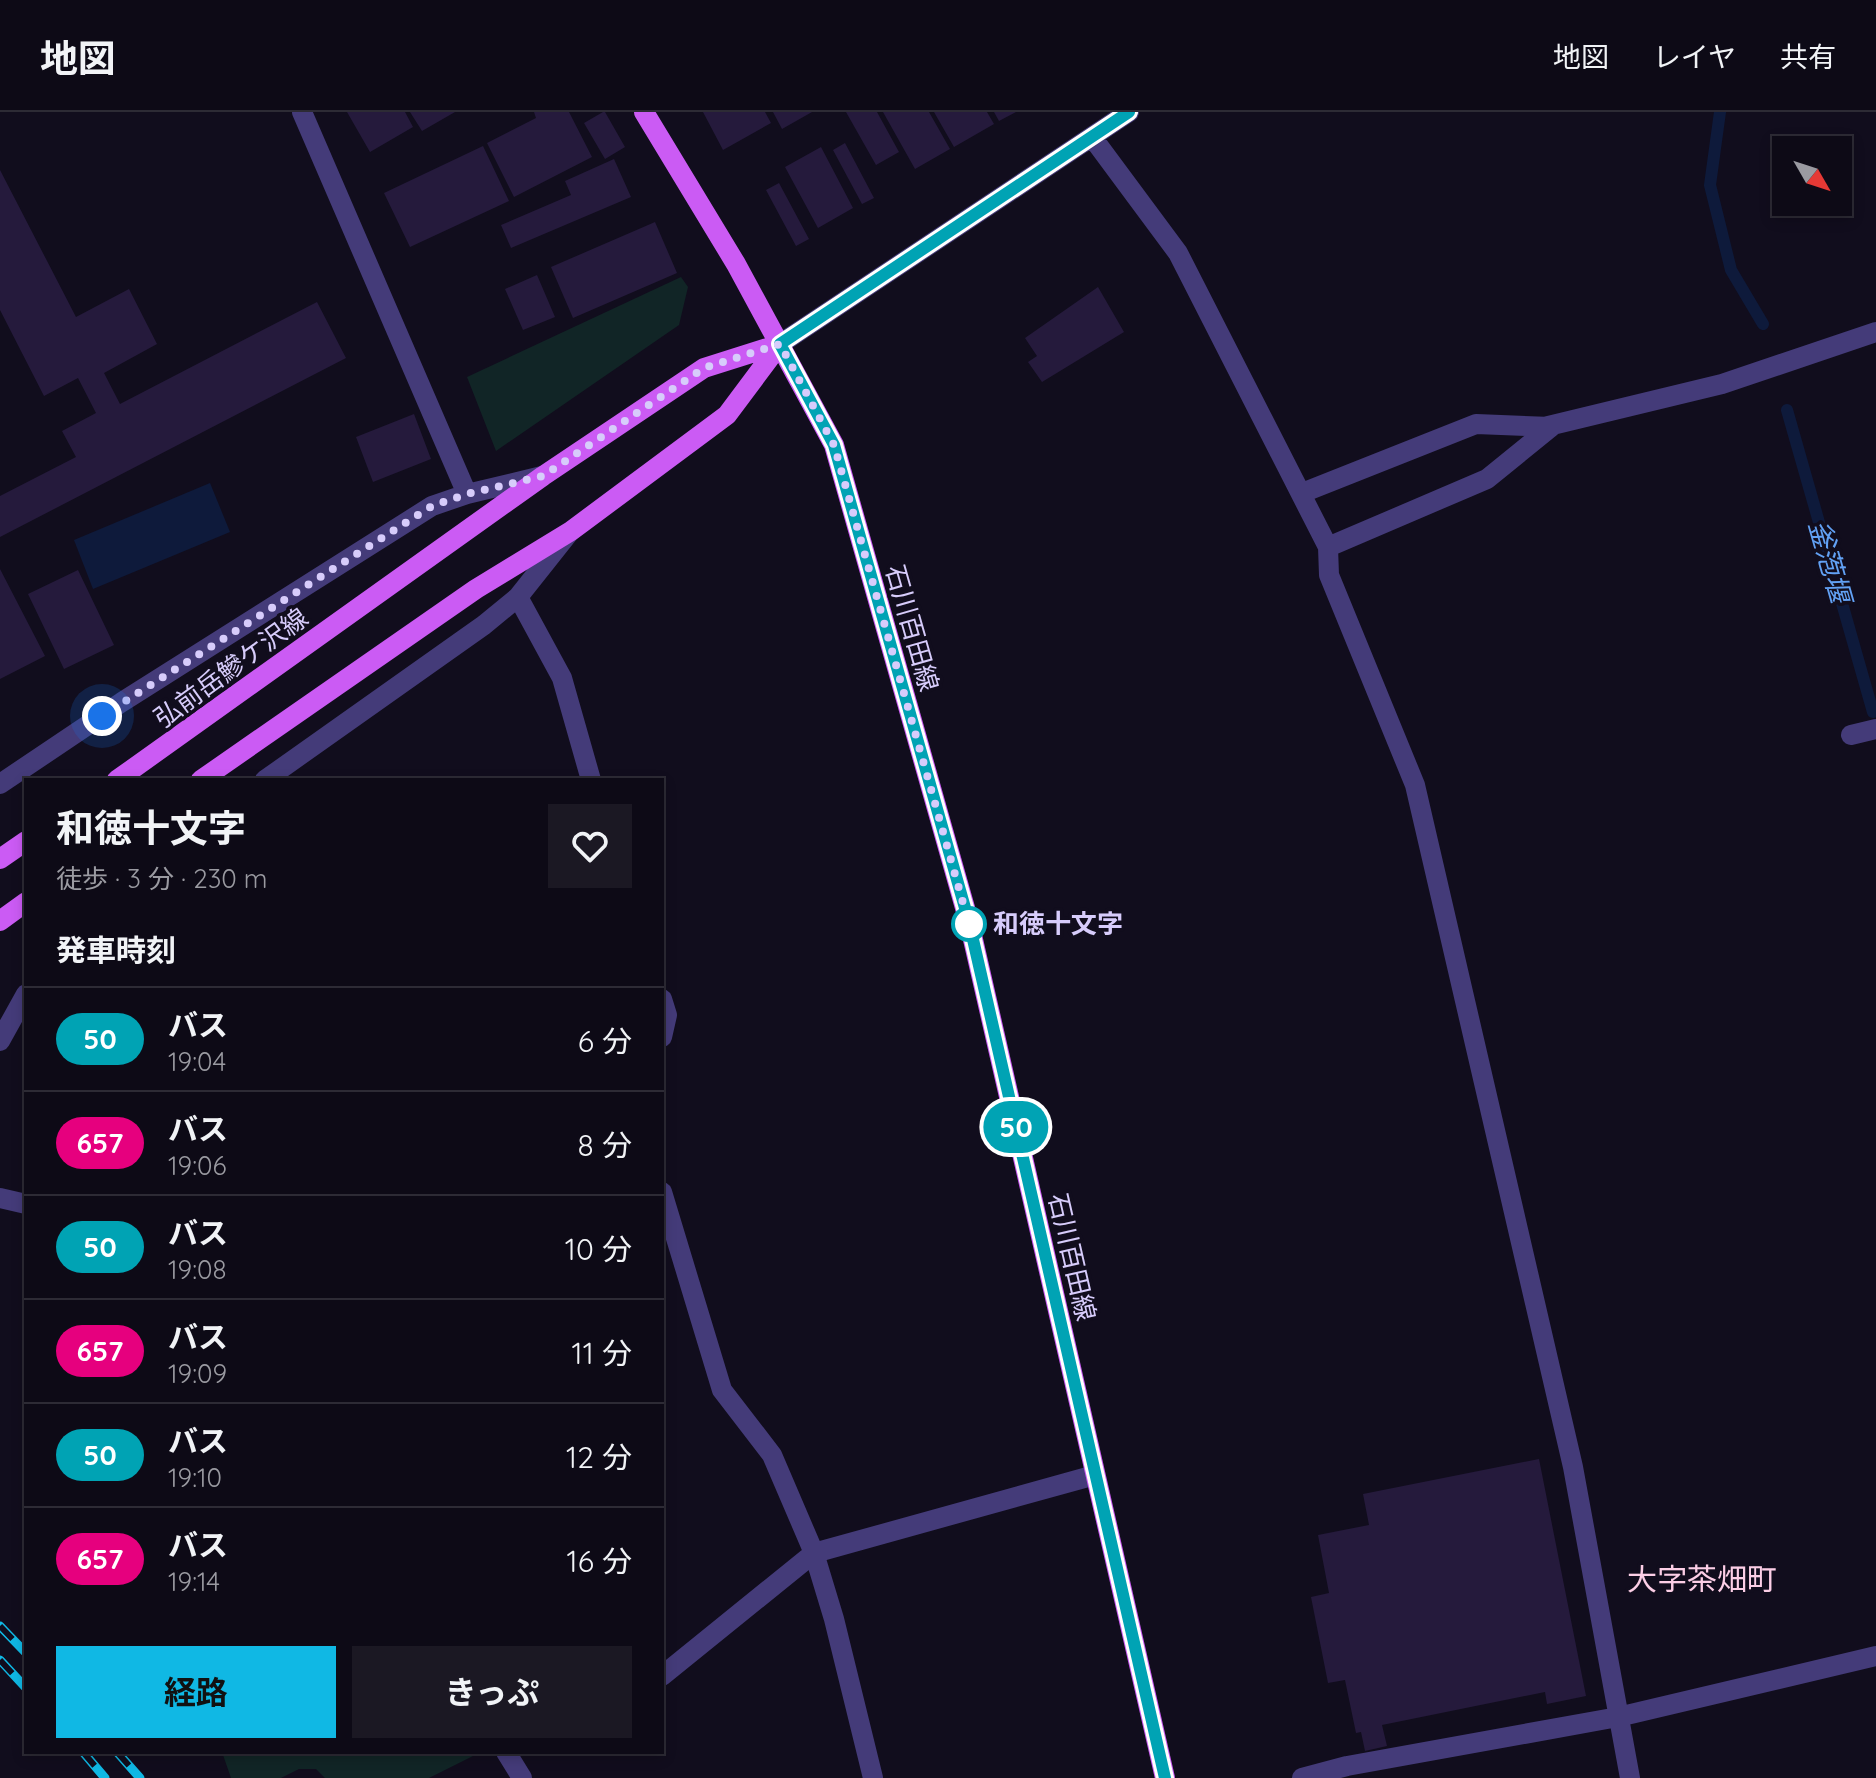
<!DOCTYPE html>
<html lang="ja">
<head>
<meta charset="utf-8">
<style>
	:root { --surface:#0d0a16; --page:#1b1823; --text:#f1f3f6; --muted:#9a9aa1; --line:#2d2b35; --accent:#10b8e4 }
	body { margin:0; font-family:Quicksand,"Noto Sans JP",sans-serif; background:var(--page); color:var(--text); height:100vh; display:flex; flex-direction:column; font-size:30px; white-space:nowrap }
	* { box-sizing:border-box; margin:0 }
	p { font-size:26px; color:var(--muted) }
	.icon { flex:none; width:44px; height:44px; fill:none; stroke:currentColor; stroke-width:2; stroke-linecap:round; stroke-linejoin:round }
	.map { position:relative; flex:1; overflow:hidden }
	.details { position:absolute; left:24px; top:666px; width:640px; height:976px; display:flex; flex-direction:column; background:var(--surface); border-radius:0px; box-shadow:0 4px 12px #0003,0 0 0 2px var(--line) }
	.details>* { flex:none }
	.badge { padding:0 16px; border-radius:26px; font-size:28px; line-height:52px }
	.needle { width:52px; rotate:129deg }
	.fabs { position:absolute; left:1772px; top:24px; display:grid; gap:16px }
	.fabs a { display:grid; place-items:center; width:80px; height:80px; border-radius:0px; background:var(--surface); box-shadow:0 4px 12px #0003,0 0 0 2px var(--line); font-size:40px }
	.you { position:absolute; width:40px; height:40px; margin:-20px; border:6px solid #fff; border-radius:50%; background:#1a73e8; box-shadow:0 0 0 12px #1a73e833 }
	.map>.badge { position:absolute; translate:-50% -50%; box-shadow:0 0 0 4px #fff }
	h2 { padding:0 32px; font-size:30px; line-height:72px }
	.round { display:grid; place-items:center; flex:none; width:84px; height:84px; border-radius:0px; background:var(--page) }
	.overview { display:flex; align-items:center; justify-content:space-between; height:136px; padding:0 32px }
	h1 { font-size:38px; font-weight:700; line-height:60px }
	.action { display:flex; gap:16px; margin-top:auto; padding:16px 32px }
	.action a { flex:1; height:92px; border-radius:0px; background:var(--accent); color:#111; font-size:32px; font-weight:700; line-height:92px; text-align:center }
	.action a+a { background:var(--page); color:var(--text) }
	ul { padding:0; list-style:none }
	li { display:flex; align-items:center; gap:24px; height:104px; padding:0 32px; border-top:2px solid var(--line) }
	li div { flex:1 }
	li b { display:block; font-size:30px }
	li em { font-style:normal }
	li .badge { min-width:88px; font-weight:700; text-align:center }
	header { display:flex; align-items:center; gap:48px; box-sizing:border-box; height:112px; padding:0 40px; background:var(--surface); border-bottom:2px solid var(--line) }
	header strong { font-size:38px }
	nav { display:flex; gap:44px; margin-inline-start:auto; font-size:28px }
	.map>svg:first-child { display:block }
</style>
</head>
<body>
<header>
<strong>地図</strong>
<nav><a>地図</a><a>レイヤ</a><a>共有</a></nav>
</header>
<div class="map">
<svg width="1876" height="1666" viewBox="0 0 1876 1666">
	<rect width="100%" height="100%" fill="#110d1d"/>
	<path fill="#112526" d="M681 165 688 175 679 213 496 339 467 265Z
		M222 1640H475L477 1642 429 1666H325L316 1657H299L281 1666H231Z"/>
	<path fill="#0e1a3b" d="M210 371 230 420 93 477 74 428Z"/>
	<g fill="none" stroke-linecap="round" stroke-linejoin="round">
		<path stroke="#0e1a3b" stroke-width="12" d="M1720 0 1710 73 1731 158 1763 212
			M1787 298 1873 600"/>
	</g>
	<path fill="#251a3c" d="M347 0H405L413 15 370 40Z
		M410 0H455L422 19Z
		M534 0H569L592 45 514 85 487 31 536 6Z
		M603 0H605L625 35 605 47 584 11Z
		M703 0H765L771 11 723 38Z
		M773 0H812L782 17Z
		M846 0H877L899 40 876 53Z
		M883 0H929L950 37 915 57Z
		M934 0H987L994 12 954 35Z
		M994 0H1016L999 9Z
		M845 31 874 86 862 92 833 38Z
		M483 34 509 89 410 135 384 81Z
		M821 35 853 96 818 116 785 55Z
		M614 47 631 85 511 136 501 113 571 83 565 69Z
		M0 58 76 205 129 177 157 232 104 261 120 292 317 190 346 246 0 425V384L76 345 62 319 96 301 78 266 44 284 0 198Z
		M779 71 809 127 796 134 766 78Z
		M655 110 677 161 573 206 551 155Z
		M537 163 555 205 523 218 505 177Z
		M1098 175 1124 220 1042 270 1028 250 1037 244 1025 226Z
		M414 302 431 347 373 370 356 325Z
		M0 457 45 544 0 567Z
		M78 458 114 533 64 557 28 482Z
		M1539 1347 1586 1584 1547 1592 1545 1580 1382 1613 1387 1634 1365 1639 1361 1620 1356 1621 1345 1568 1328 1571 1311 1485 1329 1481 1318 1423 1369 1413 1363 1382Z"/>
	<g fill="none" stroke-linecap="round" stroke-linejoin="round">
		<path stroke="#443b79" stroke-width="20" d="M302 0 467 382
			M1092 25 1178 141 1328 435 1329 463 1415 673 1573 1355 1630 1666
			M780 232 1129 0
			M1540 316 1722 272 1876 220
			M1302 381 1476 312 1551 315 1487 367 1328 435
			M518 485 562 566 591 668
			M1851 623 1876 617
			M265 668 484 513 518 485 568 422
			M0 672 122 590 432 394 467 382 542 364
			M662 887 667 903 662 925
			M0 929 26 882
			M662 1080 722 1278 772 1343 814 1441 834 1507 873 1666
			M0 1086 26 1092
			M662 1564 814 1441 1095 1363
			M506 1640 522 1666
			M1302 1666 1347 1654 1618 1605 1876 1544"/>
		<path stroke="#cb5bf4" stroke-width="20" d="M644 0 736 152 834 333 969 810 1165 1666
			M117 668 543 364 704 256 780 232
			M201 668 476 477 571 419 727 303 780 232
			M0 747 26 729
			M0 809 26 790"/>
		<g stroke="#10b8e4" stroke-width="9">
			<path id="rail" d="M0 1514 26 1541
				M0 1548 26 1576
				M83 1640 105 1666
				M117 1640 140 1666"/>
		</g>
		<use href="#rail" stroke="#110d1d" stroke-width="6" stroke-dasharray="18" stroke-linecap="butt"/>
	</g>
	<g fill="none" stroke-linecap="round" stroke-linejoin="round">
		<g stroke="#fff" stroke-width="18">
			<path id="line" d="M1129 0 780 232 834 333 969 810 1165 1666"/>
		</g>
		<use href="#line" stroke="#00a3b4" stroke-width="12"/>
		<path stroke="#d7ccfb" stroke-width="8" stroke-dasharray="0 14.4" d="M102 604 432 394 467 382 543 364 704 256 780 232 834 333 969 812"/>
	</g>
	<circle fill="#fff" stroke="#00a3b4" stroke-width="4" cx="969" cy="812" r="16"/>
	<g text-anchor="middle" stroke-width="7" stroke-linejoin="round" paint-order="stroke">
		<g font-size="26" fill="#d7ccfb" stroke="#110d1d">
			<text transform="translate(912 516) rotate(74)" y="9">石川百田線</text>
			<text transform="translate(231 556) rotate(-36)" y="9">弘前岳鰺ケ沢線</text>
			<text transform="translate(1072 1145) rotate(77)" y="9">石川百田線</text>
		</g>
		<g font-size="26" font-weight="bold" fill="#d7ccfb" stroke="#110d1d" text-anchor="start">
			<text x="993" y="821">和徳十文字</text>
		</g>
		<g font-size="28" font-style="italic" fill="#62a1f4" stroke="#110d1d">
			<text transform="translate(1830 449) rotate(74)" y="10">釜萢堰</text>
		</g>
		<g font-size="30" fill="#fccee6" stroke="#110d1d">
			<text x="1702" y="1478">大字茶畑町</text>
		</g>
	</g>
</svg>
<div class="fabs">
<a><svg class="needle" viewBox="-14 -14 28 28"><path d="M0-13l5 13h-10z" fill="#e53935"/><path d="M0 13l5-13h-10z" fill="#9a9aa1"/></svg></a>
</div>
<div class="you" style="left:102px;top:604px"></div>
<b class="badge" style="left:1016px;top:1015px;background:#00a3b4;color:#fff">50</b>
<section class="details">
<div class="overview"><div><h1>和徳十文字</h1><p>徒歩 · 3 分 · 230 m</p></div><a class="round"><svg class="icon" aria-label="heart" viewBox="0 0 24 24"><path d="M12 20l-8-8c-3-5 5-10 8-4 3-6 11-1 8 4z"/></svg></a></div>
<h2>発車時刻</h2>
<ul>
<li><span class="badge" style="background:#00a3b4;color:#fff">50</span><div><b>バス</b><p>19:04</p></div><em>6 分</em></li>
<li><span class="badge" style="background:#e6007e;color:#fff">657</span><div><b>バス</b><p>19:06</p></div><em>8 分</em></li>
<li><span class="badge" style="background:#00a3b4;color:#fff">50</span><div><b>バス</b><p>19:08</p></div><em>10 分</em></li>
<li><span class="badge" style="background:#e6007e;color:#fff">657</span><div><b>バス</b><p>19:09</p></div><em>11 分</em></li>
<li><span class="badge" style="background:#00a3b4;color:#fff">50</span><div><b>バス</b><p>19:10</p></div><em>12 分</em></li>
<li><span class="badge" style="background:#e6007e;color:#fff">657</span><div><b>バス</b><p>19:14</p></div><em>16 分</em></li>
</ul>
<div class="action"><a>経路</a><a>きっぷ</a></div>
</section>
</div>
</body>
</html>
